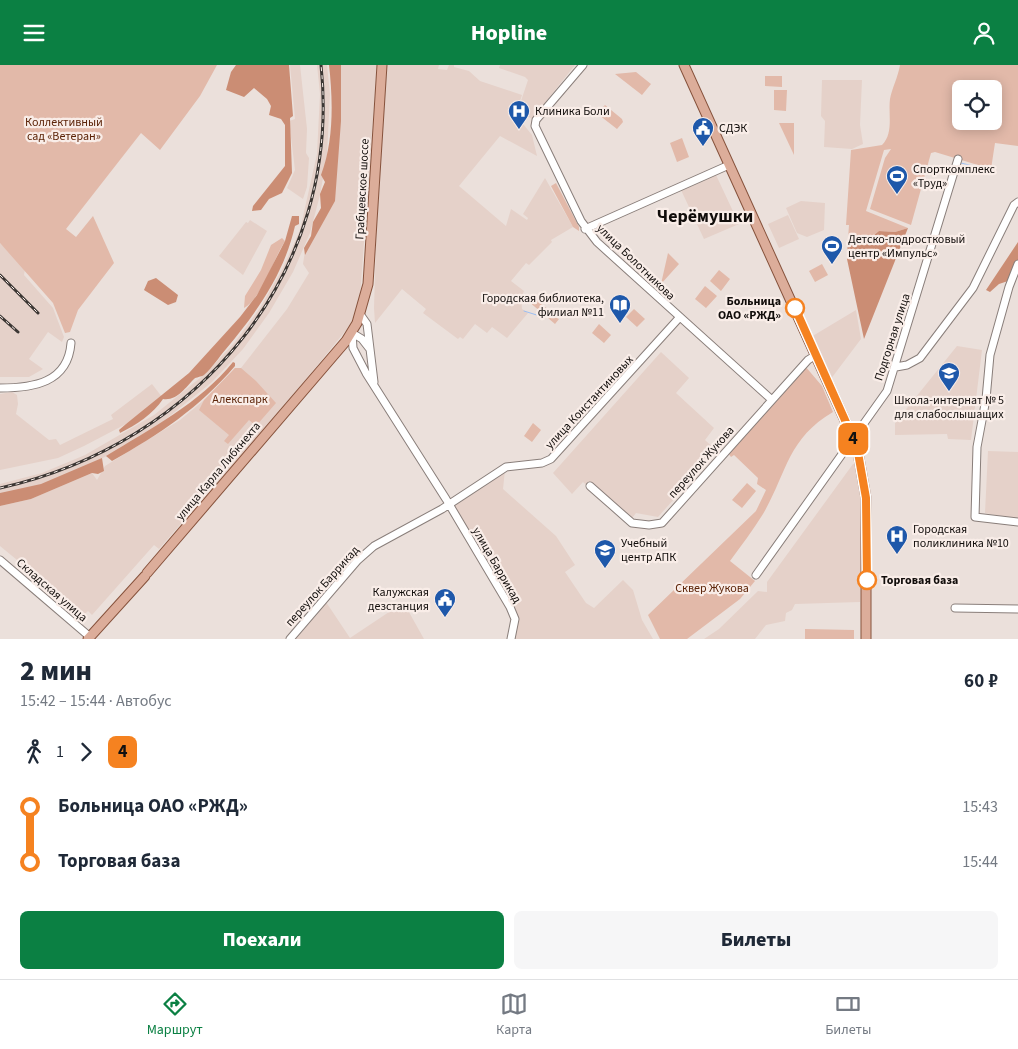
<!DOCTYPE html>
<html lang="ru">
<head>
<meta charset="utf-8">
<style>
	:root { --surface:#fff; --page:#f6f6f7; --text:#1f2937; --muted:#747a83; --line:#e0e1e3; --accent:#0b8043 }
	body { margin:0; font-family:"Source Sans 3",sans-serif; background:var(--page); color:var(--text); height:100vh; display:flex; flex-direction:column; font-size:19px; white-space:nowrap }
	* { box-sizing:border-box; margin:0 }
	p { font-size:16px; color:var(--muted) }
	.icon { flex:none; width:28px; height:28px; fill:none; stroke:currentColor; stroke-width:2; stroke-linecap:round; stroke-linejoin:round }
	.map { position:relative; height:574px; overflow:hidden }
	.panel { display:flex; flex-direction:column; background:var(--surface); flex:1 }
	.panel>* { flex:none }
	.badge { padding:0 10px; border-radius:8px; font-size:18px; line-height:32px }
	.fabs { position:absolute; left:952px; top:15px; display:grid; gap:10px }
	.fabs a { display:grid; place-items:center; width:50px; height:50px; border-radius:8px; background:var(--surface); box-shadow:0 2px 12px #0003; font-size:25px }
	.map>.badge { position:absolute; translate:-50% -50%; box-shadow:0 0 0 2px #fff }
	.legs { display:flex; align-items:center; gap:8px; height:55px; padding:0 20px; font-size:16px }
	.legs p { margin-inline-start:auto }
	.headline { display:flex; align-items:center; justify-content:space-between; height:85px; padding:0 20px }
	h1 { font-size:28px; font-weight:800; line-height:38px }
	.button { display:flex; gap:10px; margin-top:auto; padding:10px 20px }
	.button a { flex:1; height:58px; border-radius:8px; background:var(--accent); color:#fff; font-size:20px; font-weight:800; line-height:58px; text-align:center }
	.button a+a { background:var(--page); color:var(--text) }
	ul { padding:0 20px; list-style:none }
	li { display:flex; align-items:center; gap:18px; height:55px; font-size:19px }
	li i { display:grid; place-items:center; width:8px; height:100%; margin:0 6px; background:currentColor }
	li i::after { content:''; width:12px; height:12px; margin:-6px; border:4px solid; border-radius:50%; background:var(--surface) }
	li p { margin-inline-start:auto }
	li:first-child i { background:linear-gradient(#0000 50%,currentColor 0) }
	li:last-child i { background:linear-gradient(currentColor 50%,#0000 0) }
	header { display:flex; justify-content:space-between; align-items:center; height:65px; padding:0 20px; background:var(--accent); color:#fff; font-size:22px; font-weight:800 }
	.dock { display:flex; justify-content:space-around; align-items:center; height:70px; border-top:1px solid var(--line); background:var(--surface); font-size:14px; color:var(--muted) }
	.dock a { display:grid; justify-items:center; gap:2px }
	.dock .selected { color:var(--accent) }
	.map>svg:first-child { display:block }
</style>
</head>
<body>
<header><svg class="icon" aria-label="menu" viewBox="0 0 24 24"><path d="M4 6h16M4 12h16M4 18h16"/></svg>Hopline<svg class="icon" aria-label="person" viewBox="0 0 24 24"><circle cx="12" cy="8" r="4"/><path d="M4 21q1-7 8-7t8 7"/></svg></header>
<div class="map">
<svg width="1018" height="574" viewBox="0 0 1018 574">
	<rect width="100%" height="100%" fill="#ebe0db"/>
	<path fill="#e5d1c9" d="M290 0H300L307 64 306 88 309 93 307 122 303 134 287 123 295 105 289 56 295 54Z
		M317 0H327L330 29 327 90 320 130 310 168 293 207 269 248 243 284 212 317 160 359 126 381 89 400 46 418 0 430V419L42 408 85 390 154 350 205 309 235 277 260 243 283 203 300 165 317 89 320 29Z
		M341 0H377L360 232 351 259 294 329 159 484 154 480 92 550 88 546 84 550 0 481V441L31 434 92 408 97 415 105 401 180 355 215 326 235 303H241L287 244 309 208 303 199 305 186 328 148Z
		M386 0H439L438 4 447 5 449 0H454V2L469 6 480 16 522 30 517 45 519 54 532 70 537 91 500 71 459 121 506 161 511 144 527 155 528 153 523 149 545 113 573 162 551 175 552 177 529 200 526 198 511 216 524 226 521 234 522 244 528 248 507 273 492 262 487 268 475 259 463 274 460 272 458 274 423 248 426 244 402 224 375 258 374 243 376 177Z
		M500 0H575L532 54 518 45 528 15 525 12 499 3Z
		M822 15H862L860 60 863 79 852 84 824 82 825 56 821 51Z
		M716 110 739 159 704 174 681 125Z
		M801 136 825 138 824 165 807 172 797 168 786 143Z
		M788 150 799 174 779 183 768 159Z
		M250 155 267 166 243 210 219 191 246 157 248 158Z
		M0 178 25 204 24 210 53 243 64 272 62 277 48 267 29 294 43 304 29 312H0Z
		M856 245 861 274 830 315 811 272Z
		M957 281 982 285 971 375 948 374 947 369 895 370V358Z
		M661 287 689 313 676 328 714 363 705 375 717 386 658 452 636 448 629 457 583 417 572 429 553 408Z
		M152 319 162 332 126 359 84 381 58 393 0 405V329L12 327 17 330 18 339 16 349 49 375 56 374 60 380 113 354 111 350Z
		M988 386 1018 387V454L985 448Z
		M853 399H858L861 433 860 537 795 539 792 545 786 548 785 556 766 560 755 574H704L719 564 758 526 767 527V517Z
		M505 405 503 424 556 471 575 500 565 507 586 538 594 543 623 515 633 525 642 555 653 574H514L517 555 453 442Z
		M326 537 350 573 392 545 405 540 424 574H294Z"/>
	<path fill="#e2b9a9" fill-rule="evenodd" d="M0 0H217L200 31 160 85 141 68 66 164 76 172 93 151 114 198 78 245 70 267 65 268 53 238 0 178Z
		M900 0H1018V81L995 78 991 104 935 87 931 88 911 160 870 144 885 93 891 84 884 85 866 146 908 163 895 167 879 166 863 179 848 174 849 160H846L851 85 882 80C894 68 888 49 890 34 892 23 898 12 900 0ZM961 24H994V56H961Z
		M636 7 651 19 642 30 615 9Z
		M765 11H782V22L765 21Z
		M774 25H787L786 46 774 45Z
		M605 40 622 54 623 57 617 64 599 50 598 47Z
		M779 58H794V90Z
		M682 73 689 92 677 97 670 78Z
		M556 118 579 162V166L573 162 551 121Z
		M282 173 285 176C274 193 261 234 244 243L245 231 261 205 271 180Z
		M668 188 679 199 661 219Z
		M822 199 828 210 815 217 809 206Z
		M719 205 730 214 721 226 710 216Z
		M705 221 717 231 706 243 695 234Z
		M531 230 559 254 555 259 528 236Z
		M634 244 645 254 637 262 626 252Z
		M599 259 611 270 604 278 592 268Z
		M805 301 822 321 833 347C787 374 787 408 763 449 753 465 741 481 730 496L755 516 740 534 687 574H660L648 550 756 446 766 425 757 419 758 413 734 390 731 392 728 388Z
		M235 303H241L256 316 276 338 256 361 249 355 228 379 224 376 229 370 199 345 204 335Z
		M533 358 541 365 532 377 524 371Z
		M747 418 756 426 742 443 732 435Z
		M805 564 854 565V574H805Z"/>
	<path fill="#cb8d74" d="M236 0H289L293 51 290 53 292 108 282 128 269 134 261 145 252 146 253 141 285 101V60L281 54 269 50 271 41 267 34 254 23 244 32 226 25 231 7Z
		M329 0H341V56L335 136 305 190 304 183 311 171 313 157 321 143 320 129 325 117 321 110C334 76 333 35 329 0Z
		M292 151H299V159L295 161C284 209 257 247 226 284 219 292 213 302 204 310 201 312 196 312 194 314 185 323 177 336 163 334 153 349 136 360 120 368L119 365 126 359 189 308 240 252 257 230 285 176Z
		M908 163 864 274 847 194 848 174 863 179 879 166 895 167Z
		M1018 177V197L1012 204 1008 216 999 219 990 227 986 225Z
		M156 213 178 230 176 237 168 240 144 225 148 216Z
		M233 297 235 298V301C199 343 160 369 112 396L106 391C150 364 200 338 233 297Z
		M102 393 104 406 98 409 92 408 31 434 0 441V428L41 419Z"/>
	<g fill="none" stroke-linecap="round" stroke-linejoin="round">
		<path stroke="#9bbef2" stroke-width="1" d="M961 98 977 102
			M524 246 543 252 546 250"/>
		<g stroke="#897e7a" stroke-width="9">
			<path id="minor" d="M583 0 536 55 535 61 581 156 597 177 772 335
				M585 164 729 100
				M1018 199 1009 222 990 290 986 334 977 382 975 452 1018 457
				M360 249 367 259 374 317
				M352 268 353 283 366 308 446 434 510 542 515 554 511 574
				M352 268 362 274 369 283
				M896 302 907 300 920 293 973 223 1014 140 1018 137
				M0 323C33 323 68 318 71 278
				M590 421 632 458 649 460 662 458 808 295 816 290
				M0 495 90 572
				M756 510 887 326 958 94
				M955 543 1018 544
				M290 574 357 496 374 481 442 444 506 402 542 398 551 394 679 253"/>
		</g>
		<g stroke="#86523c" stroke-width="11">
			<path id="major" d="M684 0 857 382 866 433V574
				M147 508 346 276 357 258 368 219 382 0
				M88 574 145 511"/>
		</g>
		<use href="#minor" stroke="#fff" stroke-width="7"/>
		<use href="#major" stroke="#dcad9a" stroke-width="9"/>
		<g stroke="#3b3633" stroke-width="3">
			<path id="rail" d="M0 210 38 248
				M0 251 18 267
				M0 423C198 379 343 207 321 0"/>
		</g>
		<use href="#rail" stroke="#f9ede8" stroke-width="1" stroke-dasharray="4" stroke-linecap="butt"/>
	</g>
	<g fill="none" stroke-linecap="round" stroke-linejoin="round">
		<g stroke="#fff" stroke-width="11">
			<path id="line-1" d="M795 243 857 382 866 433 867 515"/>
		</g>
		<use href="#line-1" stroke="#f58220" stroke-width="8"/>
	</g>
	<defs>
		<g id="hospital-pin" transform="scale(1.125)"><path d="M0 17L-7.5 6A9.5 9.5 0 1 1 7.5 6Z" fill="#1e58aa" stroke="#f9ede8"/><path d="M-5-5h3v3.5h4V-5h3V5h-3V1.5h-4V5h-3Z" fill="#fff"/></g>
		<g id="civic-pin" transform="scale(1.125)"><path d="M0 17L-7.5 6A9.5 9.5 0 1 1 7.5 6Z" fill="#1e58aa" stroke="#f9ede8"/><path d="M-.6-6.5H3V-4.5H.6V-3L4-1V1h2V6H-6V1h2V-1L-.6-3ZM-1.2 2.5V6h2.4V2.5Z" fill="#fff"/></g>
		<g id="stadium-pin" transform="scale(1.125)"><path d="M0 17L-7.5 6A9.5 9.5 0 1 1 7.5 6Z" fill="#1e58aa" stroke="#f9ede8"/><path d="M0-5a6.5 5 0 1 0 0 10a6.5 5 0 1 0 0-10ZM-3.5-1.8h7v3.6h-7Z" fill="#fff"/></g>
		<g id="library-pin" transform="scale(1.125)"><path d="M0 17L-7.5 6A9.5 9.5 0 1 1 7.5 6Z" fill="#1e58aa" stroke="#f9ede8"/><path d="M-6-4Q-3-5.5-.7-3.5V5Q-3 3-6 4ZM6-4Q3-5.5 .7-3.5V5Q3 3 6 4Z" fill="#fff"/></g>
		<g id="school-pin" transform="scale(1.125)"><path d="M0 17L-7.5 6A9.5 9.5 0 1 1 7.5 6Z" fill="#1e58aa" stroke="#f9ede8"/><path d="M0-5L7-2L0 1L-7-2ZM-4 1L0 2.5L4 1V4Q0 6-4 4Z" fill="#fff"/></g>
		<g id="university-pin" transform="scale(1.125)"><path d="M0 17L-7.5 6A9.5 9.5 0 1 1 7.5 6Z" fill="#1e58aa" stroke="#f9ede8"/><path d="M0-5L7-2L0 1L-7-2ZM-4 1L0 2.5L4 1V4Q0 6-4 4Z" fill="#fff"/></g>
	</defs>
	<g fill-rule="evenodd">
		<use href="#hospital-pin" x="519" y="46"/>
		<use href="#civic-pin" x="703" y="63"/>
		<use href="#stadium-pin" x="897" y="111"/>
		<use href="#stadium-pin" x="832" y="181"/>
		<use href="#library-pin" x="620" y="240"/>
		<use href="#school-pin" x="949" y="308"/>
		<use href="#hospital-pin" x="897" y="471"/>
		<use href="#university-pin" x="605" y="485"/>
		<use href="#civic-pin" x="445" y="534"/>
	</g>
	<g fill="#fff" stroke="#f58220" stroke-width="2.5">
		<circle cx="795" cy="243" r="9"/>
		<circle cx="867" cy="515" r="9"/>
	</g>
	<g text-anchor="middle" stroke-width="4.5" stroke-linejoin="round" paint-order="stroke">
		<g font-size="12" fill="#110d0b" stroke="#f9ede8" text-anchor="start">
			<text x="535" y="50">Клиника Боли</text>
			<text x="719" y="67">СДЭК</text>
			<text x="913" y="108">Спорткомплекс<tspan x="913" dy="14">«Труд»</tspan></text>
			<text x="848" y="178">Детско-подростковый<tspan x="848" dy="14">центр «Импульс»</tspan></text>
			<text x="604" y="237" text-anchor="end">Городская библиотека,<tspan x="604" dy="14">филиал №11</tspan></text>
			<text x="949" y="339" text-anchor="middle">Школа-интернат № 5<tspan x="949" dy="14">для слабослышащих</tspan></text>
			<text x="913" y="468">Городская<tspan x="913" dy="14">поликлиника №10</tspan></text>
			<text x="621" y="482">Учебный<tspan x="621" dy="14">центр АПК</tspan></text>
			<text x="429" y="531" text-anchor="end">Калужская<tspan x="429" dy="14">дезстанция</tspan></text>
		</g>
		<g font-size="12" fill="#5c2408" stroke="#f9ede8">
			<text x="64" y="61">Коллективный<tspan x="64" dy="14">сад «Ветеран»</tspan></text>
			<text x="240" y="338">Алекспарк</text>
			<text x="712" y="527">Сквер Жукова</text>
		</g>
		<g font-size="12" fill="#110d0b" stroke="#f9ede8">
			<text transform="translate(362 124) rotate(-87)" y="4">Грабцевское шоссе</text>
			<text transform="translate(636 197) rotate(44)" y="4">улица Болотникова</text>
			<text transform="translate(892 272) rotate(-72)" y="4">Подгорная улица</text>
			<text transform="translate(589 337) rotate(-47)" y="4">улица Константиновых</text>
			<text transform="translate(701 397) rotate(-48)" y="4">переулок Жукова</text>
			<text transform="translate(218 406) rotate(-50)" y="4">улица Карла Либкнехта</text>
			<text transform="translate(497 500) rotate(60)" y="4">улица Баррикад</text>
			<text transform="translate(322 521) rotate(-48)" y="4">переулок Баррикад</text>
			<text transform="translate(52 525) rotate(41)" y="4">Складская улица</text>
		</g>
		<g font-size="12" font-weight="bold" fill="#110d0b" stroke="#f9ede8" text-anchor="end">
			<text x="781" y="240">Больница<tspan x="781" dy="14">ОАО «РЖД»</tspan></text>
			<text x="881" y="519" text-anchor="start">Торговая база</text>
		</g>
		<g font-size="18" font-weight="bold" fill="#110d0b" stroke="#f9ede8">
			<text x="705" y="157">Черёмушки</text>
		</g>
	</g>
</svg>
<div class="fabs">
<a><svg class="icon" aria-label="locate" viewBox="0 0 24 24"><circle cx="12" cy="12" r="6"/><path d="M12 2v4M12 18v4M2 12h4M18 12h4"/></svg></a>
</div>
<b class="badge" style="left:853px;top:374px;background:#f58220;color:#111">4</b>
</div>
<section class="panel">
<div class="headline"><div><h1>2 мин</h1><p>15:42 – 15:44 · Автобус</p></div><b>60 ₽</b></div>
<div class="legs"><svg class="icon" aria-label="walk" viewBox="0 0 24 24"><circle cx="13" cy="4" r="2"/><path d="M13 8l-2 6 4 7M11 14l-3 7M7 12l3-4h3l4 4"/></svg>1<svg class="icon" aria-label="forward" viewBox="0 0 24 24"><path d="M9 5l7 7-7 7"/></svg><b class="badge" style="background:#f58220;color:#111">4</b></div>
<ul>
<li><i style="color:#f58220"></i><b>Больница ОАО «РЖД»</b><p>15:43</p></li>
<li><i style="color:#f58220"></i><b>Торговая база</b><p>15:44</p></li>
</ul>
<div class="button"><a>Поехали</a><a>Билеты</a></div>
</section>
<nav class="dock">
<a class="selected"><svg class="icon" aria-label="directions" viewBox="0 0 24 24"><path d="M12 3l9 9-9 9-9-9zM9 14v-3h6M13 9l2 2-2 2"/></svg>Маршрут</a>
<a><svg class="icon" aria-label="map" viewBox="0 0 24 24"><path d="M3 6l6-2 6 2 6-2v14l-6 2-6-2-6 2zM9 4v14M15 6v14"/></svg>Карта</a>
<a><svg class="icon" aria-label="tickets" viewBox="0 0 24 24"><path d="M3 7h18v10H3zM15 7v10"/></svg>Билеты</a>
</nav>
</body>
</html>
